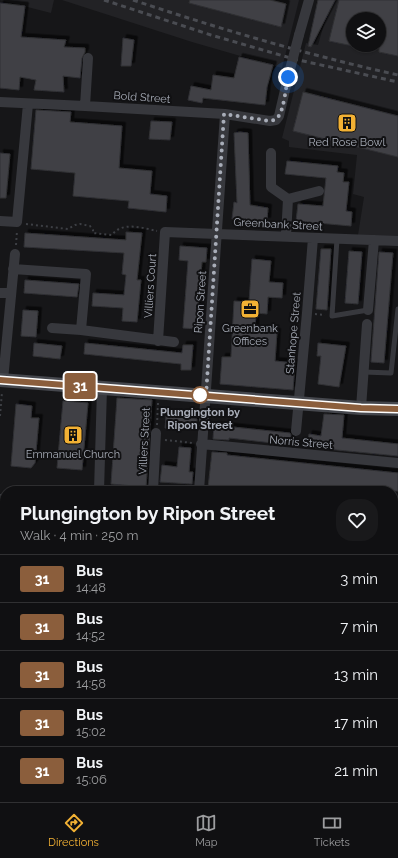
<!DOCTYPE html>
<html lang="en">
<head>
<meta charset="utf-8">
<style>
	:root { --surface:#101012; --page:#19191b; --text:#f1f3f6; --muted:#9c9d9f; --line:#303032; --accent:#f2b134 }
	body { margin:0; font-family:Raleway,sans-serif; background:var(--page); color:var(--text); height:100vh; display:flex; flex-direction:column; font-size:15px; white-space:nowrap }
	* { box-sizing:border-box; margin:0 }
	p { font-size:13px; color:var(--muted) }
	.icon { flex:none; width:22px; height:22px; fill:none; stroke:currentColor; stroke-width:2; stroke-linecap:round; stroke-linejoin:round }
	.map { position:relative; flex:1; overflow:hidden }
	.sheet { position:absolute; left:0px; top:486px; width:398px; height:316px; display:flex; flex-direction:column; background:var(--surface); border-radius:16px 16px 0 0; box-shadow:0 1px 3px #0004,0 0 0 1px var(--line) }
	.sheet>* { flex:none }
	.badge { padding:0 8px; border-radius:3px; font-size:14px; line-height:26px }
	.fabs { position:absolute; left:346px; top:12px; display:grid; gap:8px }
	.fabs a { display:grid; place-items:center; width:40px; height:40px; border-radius:50%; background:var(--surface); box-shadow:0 1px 3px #0004,0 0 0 1px var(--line); font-size:20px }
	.you { position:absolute; width:20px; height:20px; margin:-10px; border:3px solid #fff; border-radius:50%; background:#1a73e8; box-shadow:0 0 0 6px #1a73e833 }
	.map>.badge { position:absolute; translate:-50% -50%; box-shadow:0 0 0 2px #fff }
	.round { display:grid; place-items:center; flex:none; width:42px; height:42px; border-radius:16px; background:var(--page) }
	.headline { display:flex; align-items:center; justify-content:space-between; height:68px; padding:0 20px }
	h1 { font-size:19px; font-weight:700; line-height:30px }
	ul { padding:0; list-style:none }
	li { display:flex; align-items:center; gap:12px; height:48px; padding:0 20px; border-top:1px solid var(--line) }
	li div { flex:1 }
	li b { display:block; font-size:15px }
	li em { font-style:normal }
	li .badge { min-width:44px; font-weight:700; text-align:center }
	.menu { display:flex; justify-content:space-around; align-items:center; height:56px; border-top:1px solid var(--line); background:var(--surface); font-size:11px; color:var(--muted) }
	.menu a { display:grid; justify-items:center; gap:2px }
	.menu .on { color:var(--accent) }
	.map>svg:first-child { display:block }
</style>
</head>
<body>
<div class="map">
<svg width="398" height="802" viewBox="0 0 398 802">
	<defs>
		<filter id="shadow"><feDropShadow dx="3.5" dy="-3.5" stdDeviation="0" flood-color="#0009"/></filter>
	</defs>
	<rect width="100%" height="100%" fill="#161618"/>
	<path fill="#222225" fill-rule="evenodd" d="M0 0H54L51 13Z
		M62 0H299L282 68 192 42Z
		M331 0H398V238L358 235 364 197 353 194 357 155 289 147V141L282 138 306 43 318 45ZM353 19H379V45H353Z"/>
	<path fill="#404145" stroke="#303034" filter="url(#shadow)" d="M190 0H270L286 4 281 27 189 3Z
		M318 0H335L311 47 308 46Z
		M339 0H398V56L379 52V19H353V46L329 41Z
		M0 3 25 6 21 37 66 40 64 47 85 48V52L82 58 80 78 63 76 64 92 34 90 36 80 20 77 19 90 0 88Z
		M123 38 134 40 131 66H121Z
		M239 57 273 65 267 87 265 105 203 98 202 103 188 100 191 86 211 90 213 75 234 78Z
		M303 92 398 116V157L293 131Z
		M36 110 71 112 70 122 122 126 119 168 152 171 150 194 167 196 166 212 128 208 129 201 73 196 75 173 31 169Z
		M151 121 172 122 170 140 149 139Z
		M240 132 248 133 250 205 268 208 267 221 232 219 234 202 237 203 234 133Z
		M0 153 10 154 6 198H0Z
		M287 161 338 166 337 172 344 173 343 182H349L346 211 352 212 351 226 296 221 298 204 323 206 326 178 285 174Z
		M126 232 142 233 137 280H141L137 322 122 321 123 308 92 306 93 293 124 295 126 275 122 274 124 253 24 247 25 233 126 240Z
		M180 246 207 248 206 262H202L196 329 183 328 188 261 179 260Z
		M321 249H331L327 310 316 309Z
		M349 251 362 252 358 304 345 303Z
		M379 252 393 253 384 363 371 362Z
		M252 259 271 261 269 282 283 283 282 298 268 297 267 314 256 313 255 331 277 332 275 361 295 363 293 390 220 384 222 357H231L234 301 249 302Z
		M25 280 79 284 77 297 24 293Z
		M23 310 38 311 36 337 21 336Z
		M34 343 62 346 60 359 33 356Z
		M85 343 182 353 183 345H193L191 370H181V364L84 354Z
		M318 343 346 346 339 387 318 384 321 356H317Z
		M117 398 152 400 146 487 111 484Z
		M63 401 88 403 82 470 57 468Z
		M16 404 32 406 31 418H39L35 463 31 468 11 466Z
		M324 414 344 415 342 438 398 444V456L307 447 309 434 321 436Z
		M166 416 197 419 196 430 165 428Z
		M214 425 290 433 291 435 290 445 229 438V440L213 439Z
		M179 447 191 448 189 472H193L192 484 160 482 162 465 177 467Z
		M212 452 227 453V455L398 473V491H237L208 488Z"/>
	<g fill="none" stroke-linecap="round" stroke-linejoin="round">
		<path stroke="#3d3f44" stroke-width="2" stroke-dasharray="2 3" stroke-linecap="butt" d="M26 224 68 229 75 225 80 224 90 226 93 230V233L112 235C122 221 143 228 157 231
			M16 245 17 231
			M315 314 325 315
			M0 416 2 392
			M157 425 158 403
			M165 440 193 443
			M0 495H5
			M0 667H5
			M8 802 9 797"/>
		<path stroke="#37383d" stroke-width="5" d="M337 239 332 316 368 310
			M364 372 391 373 398 309"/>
		<path stroke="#37383d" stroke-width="10" d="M299 35 309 0
			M0 102 85 106 225 114 270 121 276 120 279 116 288 77
			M85 106 88 58
			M271 153V187L288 199 286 236
			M288 199 319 191
			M0 221 17 222 28 104
			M13 269 86 274 81 330 174 342
			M0 293H11
			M368 310 374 240
			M52 328 81 330
			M158 341 165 232 398 241
			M3 380 15 254
			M361 408 367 324
			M296 431 307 313 313 238
			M201 444 398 463
			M99 491 102 388
			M153 491 156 433
			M199 491 225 114
			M393 519 398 520
			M393 579 398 580
			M393 676 398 636
			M393 691H398
			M393 760 398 761
			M50 802 56 797
			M172 802V797
			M380 802 381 797"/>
		<path stroke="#45474d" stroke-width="14" d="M0 380 361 408 398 409
			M0 596 5 597
			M393 638 398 639"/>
		<path stroke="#4a4c52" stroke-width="3" stroke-dasharray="5 4" stroke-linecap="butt" d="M104 0 211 35 294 59 398 82
			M133 0C220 29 308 55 398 75"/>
		<path stroke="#37383d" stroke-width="10" d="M288 77 299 35"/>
	</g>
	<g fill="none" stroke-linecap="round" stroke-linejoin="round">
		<g stroke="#fff" stroke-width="9">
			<path id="line" d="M0 380 361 408 398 409"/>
		</g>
		<use href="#line" stroke="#8b5e3c" stroke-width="6"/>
		<path stroke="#a8adb8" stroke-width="4" stroke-dasharray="0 7.2" d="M200 395 206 396 224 114 270 121C273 120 276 120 278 117 284 110 286 86 288 77"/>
	</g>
	<defs>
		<g id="building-square" transform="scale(1)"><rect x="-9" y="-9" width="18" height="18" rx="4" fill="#f2b134" stroke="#111113"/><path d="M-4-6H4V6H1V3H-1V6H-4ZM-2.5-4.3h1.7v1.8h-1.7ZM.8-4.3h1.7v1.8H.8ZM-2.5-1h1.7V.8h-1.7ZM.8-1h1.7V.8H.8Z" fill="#111"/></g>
		<g id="office-square" transform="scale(1)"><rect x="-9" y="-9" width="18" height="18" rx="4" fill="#f2b134" stroke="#111113"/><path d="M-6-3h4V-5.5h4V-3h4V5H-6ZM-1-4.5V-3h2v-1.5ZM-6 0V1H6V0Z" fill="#111"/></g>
	</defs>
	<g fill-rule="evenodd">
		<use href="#building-square" x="347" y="123"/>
		<use href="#office-square" x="250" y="309"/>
		<use href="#building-square" x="73" y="435"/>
	</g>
	<circle fill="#fff" stroke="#8b5e3c" stroke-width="2" cx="200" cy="395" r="8"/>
	<g text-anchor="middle" stroke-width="4" stroke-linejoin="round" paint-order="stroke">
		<g font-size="11" fill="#a8adb8" stroke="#111113">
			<text transform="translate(142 97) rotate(4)" y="4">Bold Street</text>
			<text transform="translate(278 224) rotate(3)" y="4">Greenbank Street</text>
			<text transform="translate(150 286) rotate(-86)" y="4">Villiers Court</text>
			<text transform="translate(200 302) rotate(-86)" y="4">Ripon Street</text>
			<text transform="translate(293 333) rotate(-85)" y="4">Stanhope Street</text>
			<text transform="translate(144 441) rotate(-87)" y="4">Villiers Street</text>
			<text transform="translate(301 442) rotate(5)" y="4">Norris Street</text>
		</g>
		<g font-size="11" fill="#a8adb8" stroke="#111113">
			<text x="347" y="146">Red Rose Bowl</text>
			<text x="250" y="332">Greenbank<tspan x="250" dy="13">Offices</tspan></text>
			<text x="73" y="458">Emmanuel Church</text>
		</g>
		<g font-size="11" font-weight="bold" fill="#a8adb8" stroke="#111113">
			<text x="200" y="416">Plungington by<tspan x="200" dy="13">Ripon Street</tspan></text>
		</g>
	</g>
</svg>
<div class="fabs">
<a><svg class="icon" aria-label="layers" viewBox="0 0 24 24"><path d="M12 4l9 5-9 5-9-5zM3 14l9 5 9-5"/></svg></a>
</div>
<div class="you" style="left:288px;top:77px"></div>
<b class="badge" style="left:80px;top:386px;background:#8b5e3c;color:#fff">31</b>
<section class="sheet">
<div class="headline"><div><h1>Plungington by Ripon Street</h1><p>Walk · 4 min · 250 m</p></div><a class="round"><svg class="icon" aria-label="heart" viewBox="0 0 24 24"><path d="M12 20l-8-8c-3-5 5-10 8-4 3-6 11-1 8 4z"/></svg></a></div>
<ul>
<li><span class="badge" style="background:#8b5e3c;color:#fff">31</span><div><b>Bus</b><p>14:48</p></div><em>3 min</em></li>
<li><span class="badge" style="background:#8b5e3c;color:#fff">31</span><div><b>Bus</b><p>14:52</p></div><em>7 min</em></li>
<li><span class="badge" style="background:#8b5e3c;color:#fff">31</span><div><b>Bus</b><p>14:58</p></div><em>13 min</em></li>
<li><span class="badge" style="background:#8b5e3c;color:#fff">31</span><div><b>Bus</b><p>15:02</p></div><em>17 min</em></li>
<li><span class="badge" style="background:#8b5e3c;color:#fff">31</span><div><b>Bus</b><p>15:06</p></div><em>21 min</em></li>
</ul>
</section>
</div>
<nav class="menu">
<a class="on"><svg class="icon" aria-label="directions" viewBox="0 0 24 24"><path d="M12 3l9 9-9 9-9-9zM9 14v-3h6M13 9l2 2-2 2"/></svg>Directions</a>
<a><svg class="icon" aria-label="map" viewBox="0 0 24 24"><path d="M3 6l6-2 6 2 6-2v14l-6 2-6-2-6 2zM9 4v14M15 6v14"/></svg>Map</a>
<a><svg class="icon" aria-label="tickets" viewBox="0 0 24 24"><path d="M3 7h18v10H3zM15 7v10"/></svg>Tickets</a>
</nav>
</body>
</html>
